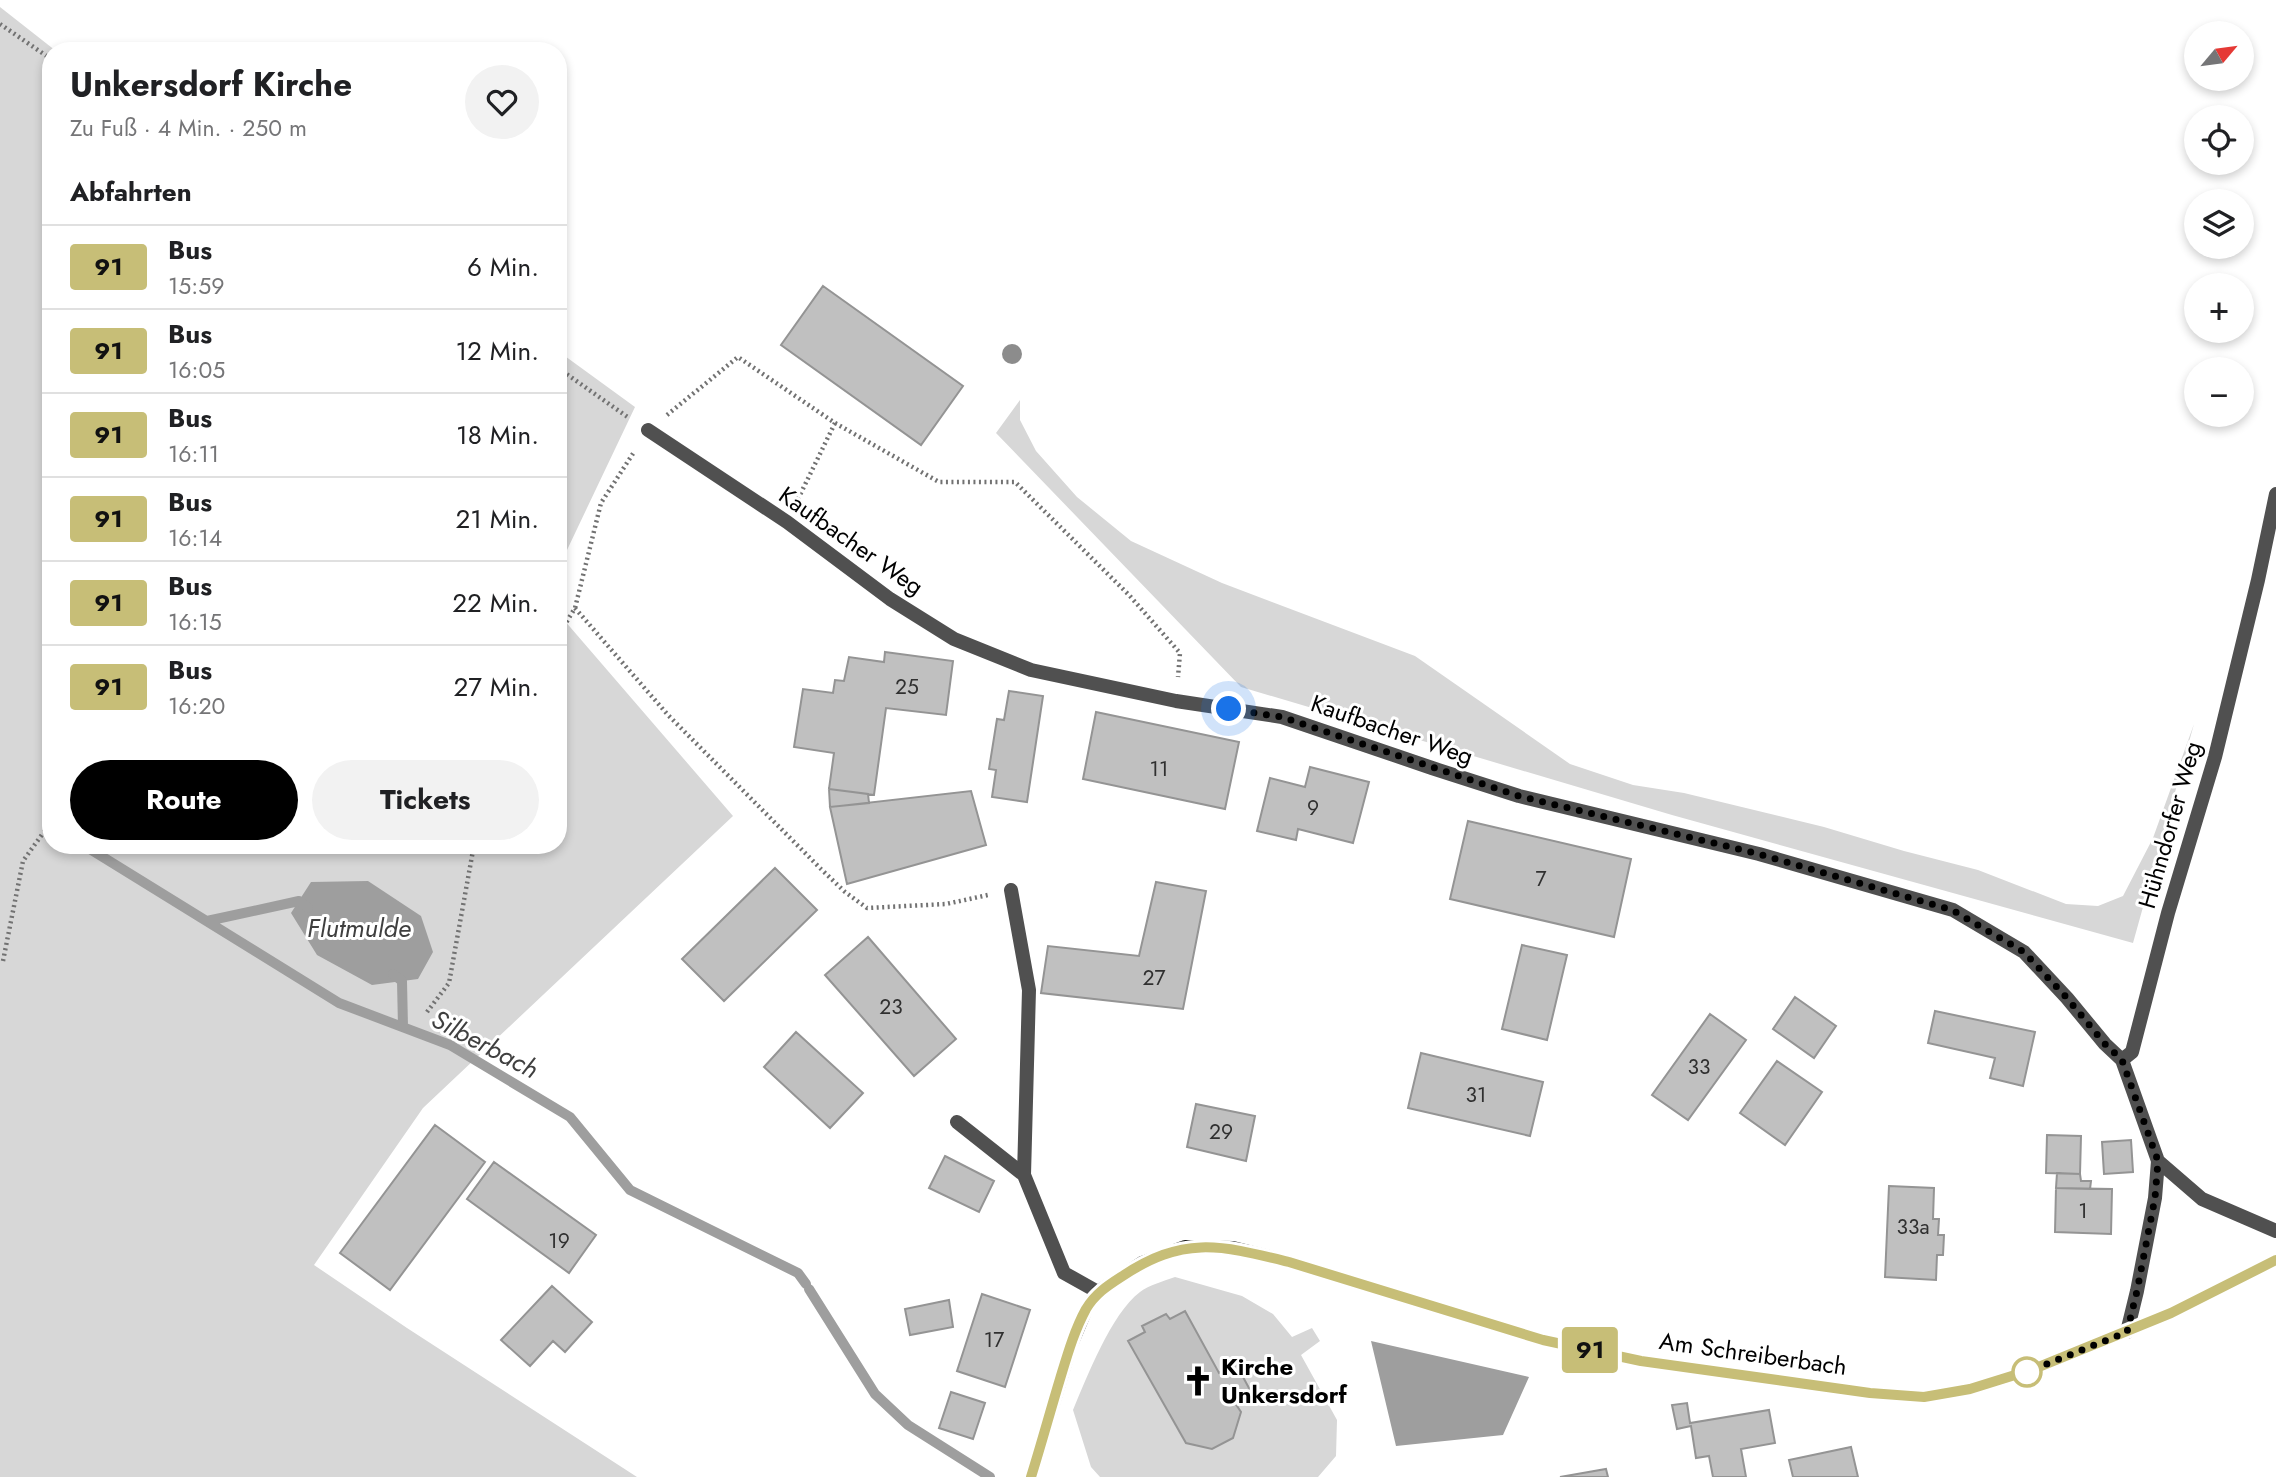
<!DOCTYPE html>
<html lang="de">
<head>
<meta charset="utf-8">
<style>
	:root { --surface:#fff; --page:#f2f2f2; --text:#202124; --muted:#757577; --line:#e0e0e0; --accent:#000 }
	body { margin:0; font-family:Jost,sans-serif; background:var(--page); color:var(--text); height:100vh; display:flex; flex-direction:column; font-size:26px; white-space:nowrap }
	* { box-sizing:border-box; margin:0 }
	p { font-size:23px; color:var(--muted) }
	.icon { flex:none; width:38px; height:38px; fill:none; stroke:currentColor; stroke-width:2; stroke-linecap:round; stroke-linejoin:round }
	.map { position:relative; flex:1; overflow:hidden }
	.details { position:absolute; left:42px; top:42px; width:525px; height:812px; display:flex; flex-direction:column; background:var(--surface); border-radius:28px; box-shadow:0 4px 10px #0003 }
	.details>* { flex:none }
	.badge { padding:0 14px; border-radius:5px; font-size:24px; line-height:46px }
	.needle { width:46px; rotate:61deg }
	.buttons { position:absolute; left:2184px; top:21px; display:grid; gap:14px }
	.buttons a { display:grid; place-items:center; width:70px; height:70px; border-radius:50%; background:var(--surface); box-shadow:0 4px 10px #0003; font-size:35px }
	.you { position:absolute; width:35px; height:35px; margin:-18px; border:5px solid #fff; border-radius:50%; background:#1a73e8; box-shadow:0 0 0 10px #1a73e833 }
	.map>.badge { position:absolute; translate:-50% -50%; box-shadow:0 0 0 4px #fff }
	h2 { padding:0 28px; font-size:26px; line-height:63px }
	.round { display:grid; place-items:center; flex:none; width:74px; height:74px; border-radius:37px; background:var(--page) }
	.overview { display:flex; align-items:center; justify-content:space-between; height:119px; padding:0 28px }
	h1 { font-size:33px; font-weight:700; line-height:52px }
	.button { display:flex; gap:14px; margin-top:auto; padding:14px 28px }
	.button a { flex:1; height:80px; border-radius:42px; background:var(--accent); color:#fff; font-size:28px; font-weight:700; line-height:80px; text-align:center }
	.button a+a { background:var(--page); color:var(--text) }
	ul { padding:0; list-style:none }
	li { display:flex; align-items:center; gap:21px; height:84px; padding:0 28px; border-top:2px solid var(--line) }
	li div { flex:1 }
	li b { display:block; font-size:26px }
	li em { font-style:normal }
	li .badge { min-width:77px; font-weight:700; text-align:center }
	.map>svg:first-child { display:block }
</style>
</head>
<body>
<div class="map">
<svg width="2276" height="1477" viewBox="0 0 2276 1477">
	<rect width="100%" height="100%" fill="#fff"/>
	<path fill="#d7d7d7" d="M0 7 56 51H51V845H558V613L733 816 423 1108 314 1265 407 1328 637 1477H0Z
		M558 351 635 407 558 569Z
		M1020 400V420L1036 451 1077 497 1131 541 1222 583 1415 656 1570 764 1633 785 1684 793 1824 827 1904 851 1978 870 2066 904 2098 906 2123 896 2153 838 2194 724 2133 943 1672 815 1241 687 996 433Z
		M1175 1277 1242 1296 1273 1314 1292 1337 1312 1328 1320 1341 1301 1355 1337 1420 1336 1456 1318 1477H1100L1091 1467 1073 1410C1087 1377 1111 1314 1140 1292 1149 1285 1164 1281 1175 1277Z"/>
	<path fill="#9e9e9e" d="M368 881 421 916 433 952 418 979 372 985 317 955 291 913 311 882Z
		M1371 1341 1529 1377 1503 1435 1396 1446Z"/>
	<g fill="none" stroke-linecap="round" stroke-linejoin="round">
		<path stroke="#9e9e9e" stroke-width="10" d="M85 846 339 1003 450 1045 570 1117 630 1190 798 1273 806 1284
			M207 921 299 901 308 908
			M393 974 402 981 403 1027
			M809 1289 875 1394 908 1425 990 1477"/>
	</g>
	<path fill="#c0c0c0" stroke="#949494" stroke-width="2" d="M823 286 963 386 921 445 781 345Z
		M885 652 953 661 946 715 886 708 874 795 829 789 834 753 794 747 803 689 833 693 835 680 844 681 849 657 884 662Z
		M1009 691 1043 696 1027 802 992 797 996 770 989 769 997 719 1004 720Z
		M1096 712 1239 742 1225 809 1083 779Z
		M1310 767 1369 782 1353 843 1298 829 1296 840 1257 831 1270 778 1305 787Z
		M829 789 868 794 869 803 830 807Z
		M971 791 986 845 847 884 830 807Z
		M1468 821 1631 859 1614 937 1450 899Z
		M775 868 817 910 724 1001 682 959Z
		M1156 882 1206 891 1183 1009 1041 993 1048 946 1139 956Z
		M868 937 956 1039 914 1076 825 975Z
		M1522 945 1567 955 1547 1040 1502 1029Z
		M1795 997 1836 1026 1814 1058 1773 1029Z
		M1935 1011 2035 1032 2023 1086 1990 1078 1995 1058 1928 1043Z
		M1710 1014 1746 1040 1688 1120 1652 1095Z
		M796 1032 863 1093 830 1128 764 1067Z
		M1421 1053 1543 1082 1530 1136 1408 1108Z
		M1777 1061 1822 1092 1785 1145 1740 1113Z
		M1196 1104 1255 1116 1246 1161 1187 1147Z
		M435 1125 485 1162 390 1290 340 1253Z
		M2047 1135 2081 1136 2080 1174 2046 1173Z
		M2131 1140 2133 1172 2104 1174 2102 1142Z
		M945 1156 994 1181 979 1212 929 1188Z
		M494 1162 596 1235 569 1273 467 1199Z
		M2057 1173 2080 1174 2081 1181H2091L2090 1189 2056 1188Z
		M1889 1186 1934 1188 1933 1219H1939L1938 1235H1944L1943 1255H1937L1936 1280 1885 1277Z
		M2056 1188 2112 1189 2111 1234 2055 1232Z
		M552 1286 592 1322 565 1352 553 1341 530 1366 501 1340Z
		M982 1294 1030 1310 1005 1387 957 1371Z
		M949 1300 953 1327 910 1335 905 1309Z
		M1185 1311 1219 1373 1236 1364 1250 1390 1233 1400 1241 1412 1233 1438 1212 1449 1186 1443 1128 1341 1145 1332 1142 1326 1166 1314 1170 1319Z
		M951 1392 985 1403 973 1439 939 1428Z
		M1687 1403 1690 1423 1769 1410 1775 1443 1741 1449 1746 1477H1713L1709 1456 1696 1458 1691 1426 1677 1429 1672 1405Z
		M1851 1447 1858 1477H1793L1789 1460Z
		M1606 1469 1608 1477H1560Z"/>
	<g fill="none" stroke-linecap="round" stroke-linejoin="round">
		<path stroke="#727272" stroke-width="4.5" stroke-dasharray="2 3.5" stroke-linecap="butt" d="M0 24 51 59
			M558 368 629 418
			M667 415 738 357 835 423 798 499
			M835 423 939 482H1015L1129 595 1180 653 1178 677
			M575 608 668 715 821 869 845 892 867 908 946 904 988 895
			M558 636 575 608 601 503 634 452
			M3 961 23 861 51 822
			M427 1012 449 983 474 845"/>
		<path stroke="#505050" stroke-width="14" d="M1011 890 1029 990 1024 1175
			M957 1122 1024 1175 1064 1273 1098 1292"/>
		<path stroke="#505050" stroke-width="14" d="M648 430 787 522 890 599 954 639 1031 670 1176 701 1282 717 1432 768 1519 796 1759 854 1953 910 2024 952 2067 998 2105 1044 2122 1060 2158 1161 2155 1198 2137 1291 2127 1332
			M2122 1060 2132 1052 2168 913 2215 757 2258 580 2276 494
			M2158 1161 2202 1199 2276 1231"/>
		<path stroke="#1d1d1d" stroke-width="14" d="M1031 1477 1070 1347 1086 1309 1098 1292 1142 1263 1185 1247 1233 1248 1289 1262 1543 1340 1641 1361 1870 1393 1924 1397 1970 1389 2031 1370 2171 1313 2276 1260"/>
	</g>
	<circle fill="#8c8c8c" cx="1012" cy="354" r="10"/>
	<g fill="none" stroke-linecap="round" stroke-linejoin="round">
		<g stroke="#fff" stroke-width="16">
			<path id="line" d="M1031 1477C1041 1445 1050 1412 1060 1379 1067 1356 1074 1331 1086 1309 1095 1294 1107 1286 1121 1277 1184 1235 1220 1245 1289 1262L1543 1340 1641 1361 1870 1393 1924 1397 1970 1389 2031 1370 2171 1313 2276 1260"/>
		</g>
		<use href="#line" stroke="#c7be77" stroke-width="10"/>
		<path stroke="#000" stroke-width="7" stroke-dasharray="0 12.6" d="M1229 709 1282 717 1519 796 1759 854 1952 910 2024 952 2067 998 2105 1044 2122 1060 2158 1161 2155 1198 2137 1291 2127 1332 2027 1372"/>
	</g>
	<defs>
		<g id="church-bare" transform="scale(2.415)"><path d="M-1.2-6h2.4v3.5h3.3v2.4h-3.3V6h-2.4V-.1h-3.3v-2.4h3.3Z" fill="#000" stroke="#fff" stroke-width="2.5" paint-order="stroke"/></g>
	</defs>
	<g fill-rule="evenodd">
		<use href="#church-bare" x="1198" y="1381"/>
	</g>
	<circle fill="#fff" stroke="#c7be77" stroke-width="3.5" cx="2027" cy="1372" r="14"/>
	<g text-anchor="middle" stroke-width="6" stroke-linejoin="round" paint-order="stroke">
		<g font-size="21" fill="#303030">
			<text x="907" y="694">25</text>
			<text x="1159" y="776">11</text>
			<text x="1313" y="815">9</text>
			<text x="1541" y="886">7</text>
			<text x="1154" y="985">27</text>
			<text x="891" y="1014">23</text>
			<text x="1699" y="1074">33</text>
			<text x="1476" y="1102">31</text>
			<text x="1221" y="1139">29</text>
			<text x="2083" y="1218">1</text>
			<text x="1913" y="1234">33a</text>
			<text x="559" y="1248">19</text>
			<text x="994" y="1347">17</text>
		</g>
		<g font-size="24" fill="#000" stroke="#fff">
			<text transform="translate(851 541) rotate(35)" y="8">Kaufbacher Weg</text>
			<text transform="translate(1392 730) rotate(19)" y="8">Kaufbacher Weg</text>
			<text transform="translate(2170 825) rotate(-74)" y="8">Hühndorfer Weg</text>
			<text transform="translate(1753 1354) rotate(8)" y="8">Am Schreiberbach</text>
		</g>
		<g font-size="24" font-weight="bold" fill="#000" stroke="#fff" text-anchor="start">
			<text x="1221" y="1375">Kirche<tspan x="1221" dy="28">Unkersdorf</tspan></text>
		</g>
		<g font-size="26" font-style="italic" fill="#3f3f3f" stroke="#fff">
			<text x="359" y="937">Flutmulde</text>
			<text transform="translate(485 1044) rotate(28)" y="9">Silberbach</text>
		</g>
	</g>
</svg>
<div class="buttons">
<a><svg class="needle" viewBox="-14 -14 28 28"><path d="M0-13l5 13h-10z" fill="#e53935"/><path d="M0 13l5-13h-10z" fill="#757577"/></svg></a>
<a><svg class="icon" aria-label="locate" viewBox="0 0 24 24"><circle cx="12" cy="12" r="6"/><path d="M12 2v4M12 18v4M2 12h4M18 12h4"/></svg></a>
<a><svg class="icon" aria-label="layers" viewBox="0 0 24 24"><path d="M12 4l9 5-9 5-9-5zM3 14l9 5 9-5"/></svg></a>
<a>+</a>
<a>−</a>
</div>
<div class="you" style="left:1229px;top:709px"></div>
<b class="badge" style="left:1590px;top:1350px;background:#c7be77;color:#111">91</b>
<section class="details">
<div class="overview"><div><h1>Unkersdorf Kirche</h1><p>Zu Fuß · 4 Min. · 250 m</p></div><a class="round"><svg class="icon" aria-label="heart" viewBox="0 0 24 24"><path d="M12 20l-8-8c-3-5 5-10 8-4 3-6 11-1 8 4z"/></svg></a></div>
<h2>Abfahrten</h2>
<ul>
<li><span class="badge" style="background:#c7be77;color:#111">91</span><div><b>Bus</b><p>15:59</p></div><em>6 Min.</em></li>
<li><span class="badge" style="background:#c7be77;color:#111">91</span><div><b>Bus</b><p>16:05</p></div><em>12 Min.</em></li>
<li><span class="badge" style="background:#c7be77;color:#111">91</span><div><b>Bus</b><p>16:11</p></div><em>18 Min.</em></li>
<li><span class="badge" style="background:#c7be77;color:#111">91</span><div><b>Bus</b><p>16:14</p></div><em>21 Min.</em></li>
<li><span class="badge" style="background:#c7be77;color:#111">91</span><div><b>Bus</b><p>16:15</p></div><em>22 Min.</em></li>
<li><span class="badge" style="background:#c7be77;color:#111">91</span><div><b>Bus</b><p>16:20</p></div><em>27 Min.</em></li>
</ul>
<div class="button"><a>Route</a><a>Tickets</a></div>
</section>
</div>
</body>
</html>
